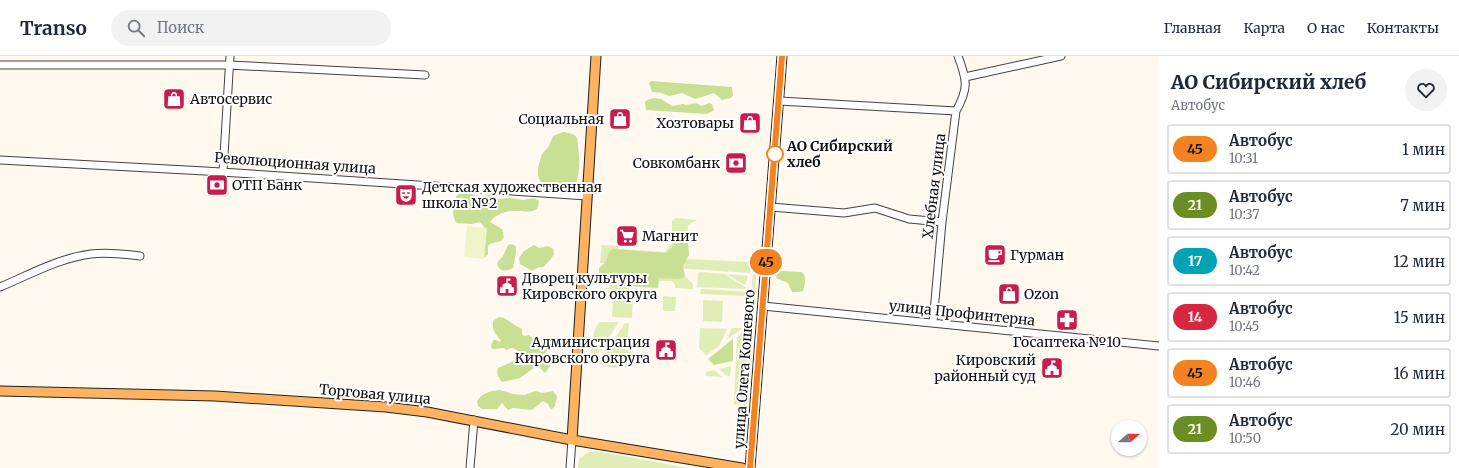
<!DOCTYPE html>
<html lang="ru">
<head>
<meta charset="utf-8">
<style>
	:root { --surface:#fff; --page:#f2f2f3; --text:#1f2937; --muted:#747a83; --line:#e0e1e3 }
	body { margin:0; font-family:Merriweather,serif; background:var(--page); color:var(--text); height:100vh; display:flex; flex-direction:column; font-size:15px; white-space:nowrap }
	* { box-sizing:border-box; margin:0 }
	p { font-size:13px; color:var(--muted) }
	.icon { flex:none; width:22px; height:22px; fill:none; stroke:currentColor; stroke-width:2; stroke-linecap:round; stroke-linejoin:round }
	.map { position:relative; flex:1; overflow:hidden }
	.panel { display:flex; flex-direction:column; background:var(--surface); width:300px }
	.panel>* { flex:none }
	.badge { padding:0 8px; border-radius:13px; font-size:14px; line-height:26px }
	.needle { width:26px; rotate:70deg }
	.tools { position:absolute; left:1111px; top:364px; display:grid; gap:8px }
	.tools a { display:grid; place-items:center; width:36px; height:36px; border-radius:50%; background:var(--surface); box-shadow:0 1px 3px #0004; font-size:20px }
	.map>.badge { position:absolute; translate:-50% -50%; box-shadow:0 0 0 2px #fff }
	.round { display:grid; place-items:center; flex:none; width:42px; height:42px; border-radius:21px; background:var(--page) }
	.head { display:flex; align-items:center; justify-content:space-between; height:68px; padding:0 12px }
	h1 { font-size:19px; font-weight:800; line-height:30px }
	ul { padding:0; list-style:none }
	li { display:flex; align-items:center; gap:12px; height:50px; margin:0 8px 6px; padding:0 4px; border:2px solid var(--line); border-radius:4px }
	li div { flex:1 }
	li b { display:block; font-size:15px }
	li em { font-style:normal }
	li .badge { min-width:44px; font-weight:700; text-align:center }
	header { display:flex; align-items:center; gap:24px; box-sizing:border-box; height:56px; padding:0 20px; background:var(--surface); border-bottom:1px solid var(--line) }
	header strong { font-size:19px }
	nav { display:flex; gap:22px; margin-inline-start:auto; font-size:14px }
	.search { width:280px; height:36px; background:var(--page); display:flex; align-items:center; gap:10px; box-sizing:border-box; padding:0 14px; border-radius:22px; color:var(--muted); font-size:15px }
	main { display:flex; flex:1; min-height:0 }
	.map>svg:first-child { display:block }
</style>
</head>
<body>
<header>
<strong>Transo</strong>
<div class="search"><svg class="icon" aria-label="search" viewBox="0 0 24 24"><circle cx="10" cy="10" r="6"/><path d="M15 15l6 6"/></svg>Поиск</div>
<nav><a>Главная</a><a>Карта</a><a>О нас</a><a>Контакты</a></nav>
</header>
<main>
<div class="map">
<svg width="1159" height="412" viewBox="0 0 1159 412">
	<rect width="100%" height="100%" fill="#fff9f0"/>
	<path fill="#e0edb6" d="M676 162 697 164 688 169 686 203 751 206 750 217 600 207 602 189 618 190V193L665 196 672 187V165Z
		M754 208 757 209 755 234H753L752 229Z
		M680 215 693 228V233L675 232V229L672 225H660L656 228 639 227Z
		M700 216 724 218 745 231V233L697 231 698 217Z
		M726 218 748 220 745 229Z
		M610 229H628V235L605 233V232H609Z
		M701 233 748 236V240L700 238Z
		M613 240 633 241 632 262 612 261Z
		M663 240 676 241 675 255H663Z
		M703 244 723 245 722 266 703 265Z
		M600 266H619L594 303H591C590 294 593 271 600 266Z
		M625 267H629L627 290 633 295 632 307 629 311C618 312 608 313 599 307Z
		M750 271 752 272 746 363H744L745 349 734 348 737 281Z
		M700 272 727 273 719 290 706 299 699 292Z
		M732 272H743L727 283Z
		M731 310 730 320H727L719 313Z
		M714 314 722 321 706 320V316Z
		M596 395 688 412H578L579 403 587 397Z"/>
	<path fill="#c8df94" d="M651 25 732 31 733 39 731 42 722 44 714 37 695 43 682 37 669 40 662 37 652 36 649 27Z
		M654 42 661 43 672 50 683 48 686 49 696 47 702 50 709 47 712 48 714 54 707 58 646 54 645 46 647 44Z
		M563 76C568 77 574 77 577 82 578 84 578 89 578 91 580 106 582 130 565 137L549 131H546L541 127 538 120V112L542 98 549 90 553 80Z
		M466 136 480 141 491 139 499 143 511 142 523 144 534 142 539 145 537 153C529 158 521 154 512 155 505 155 494 160 490 166L502 173 504 181 501 185 490 188 488 190V198L484 202 481 201C484 188 491 176 480 166L472 168 457 167C450 160 454 147 457 139Z
		M685 183 688 186 689 199 683 210 685 220 680 223 659 222 658 232 602 228 599 223V212L606 206 609 196 613 193 667 197 675 188Z
		M511 188 516 190V196L513 212C505 216 499 216 497 207L503 200 508 189Z
		M534 189 539 192 548 190 553 193 554 198C551 204 547 206 544 211H539L532 215 520 208 519 202 524 195Z
		M781 215 802 216C807 222 805 227 803 235L798 236H792L788 227 776 222 777 218Z
		M499 261C508 262 513 269 522 273V278L524 280 529 279 534 283 537 287 542 282H549L551 288 545 298 546 304 551 300 556 302 545 317 540 312H534L520 322 502 326C498 321 496 318 498 312L514 305 518 300 517 294 512 292 506 294 504 292 495 293H492L491 290 493 284H496L500 286 501 284C495 278 492 274 493 265Z
		M733 283V305L714 309 708 303Z
		M500 334 513 338 525 339 535 335 542 337 553 335 557 340 555 350 551 354 548 348 543 345 532 354 513 352 508 354 502 347 497 353H482L478 350 477 345C482 337 490 335 500 334Z"/>
	<path fill="#eff4c9" d="M467 170 487 172 484 203 464 201Z"/>
	<g fill="none" stroke-linecap="round" stroke-linejoin="round">
		<g stroke="#424242" stroke-width="9">
			<path id="minor" d="M0 9H229L425 19
				M965 21 1061 0
				M779 45 956 55
				M0 104 205 115 587 140
				M223 116 230 0
				M771 151 844 157 875 152 909 163 942 166
				M0 231C29 219 59 202 91 198 107 196 124 198 140 200
				M763 250 1159 290
				M933 267 942 166 956 55C969 32 967 24 958 0
				M470 412 474 364
				M570 412 572 384"/>
		</g>
		<g stroke="#202020" stroke-width="11">
			<path id="major" d="M0 335 215 340 386 351 427 356 572 384 742 412
				M572 384 596 0
				M750 412 782 0"/>
		</g>
		<use href="#minor" stroke="#fff" stroke-width="7"/>
		<use href="#major" stroke="#ffb360" stroke-width="9"/>
	</g>
	<g fill="none" stroke-linecap="round" stroke-linejoin="round">
		<g stroke="#fff" stroke-width="9">
			<path id="line" d="M750 412 782 0"/>
		</g>
		<use href="#line" stroke="#f58220" stroke-width="6"/>
	</g>
	<defs>
		<g id="shop-square" transform="scale(1.15)"><rect x="-9" y="-9" width="18" height="18" rx="4" fill="#ca1b4d" stroke="#fff"/><path d="M-5-2.5h2.3a2.7 3.5 0 0 1 5.4 0H5L5.5 6h-11ZM-1.5-2.5h3a1.5 2.3 0 0 0-3 0Z" fill="#fff"/></g>
		<g id="bank-square" transform="scale(1.15)"><rect x="-9" y="-9" width="18" height="18" rx="4" fill="#ca1b4d" stroke="#fff"/><path d="M-6-4H6V4H-6ZM0-2.3a2.3 2.3 0 1 0 0 4.6a2.3 2.3 0 1 0 0-4.6Z" fill="#fff"/></g>
		<g id="theatre-square" transform="scale(1.15)"><rect x="-9" y="-9" width="18" height="18" rx="4" fill="#ca1b4d" stroke="#fff"/><path d="M-5-5.5Q0-4 5-5.5V0Q5 5 0 6Q-5 5-5 0ZM-3.3-2.5H-1v1.5H-3.3ZM1-2.5H3.3v1.5H1ZM-2.8 1Q0 5.5 2.8 1Z" fill="#fff"/></g>
		<g id="supermarket-square" transform="scale(1.15)"><rect x="-9" y="-9" width="18" height="18" rx="4" fill="#ca1b4d" stroke="#fff"/><path d="M-6-5.5h2.5l.6 2H6L4.5 2H-2.5L-4.4-4H-6ZM-1.5 3.2a1.3 1.3 0 1 0 .1 0ZM3 3.2a1.3 1.3 0 1 0 .1 0Z" fill="#fff"/></g>
		<g id="cafe-square" transform="scale(1.15)"><rect x="-9" y="-9" width="18" height="18" rx="4" fill="#ca1b4d" stroke="#fff"/><path d="M-5.5-4.5H6V0H3Q3 3.5 0 3.5H-2.5Q-5.5 3.5-5.5 0ZM3-3.2v2h1.7v-2ZM-6 4.5H4V6H-6Z" fill="#fff"/></g>
		<g id="civic-square" transform="scale(1.15)"><rect x="-9" y="-9" width="18" height="18" rx="4" fill="#ca1b4d" stroke="#fff"/><path d="M-.6-6.5H3V-4.5H.6V-3L4-1V1h2V6H-6V1h2V-1L-.6-3ZM-1.2 2.5V6h2.4V2.5Z" fill="#fff"/></g>
		<g id="pharmacy-square" transform="scale(1.15)"><rect x="-9" y="-9" width="18" height="18" rx="4" fill="#ca1b4d" stroke="#fff"/><path d="M-2-6h4v4h4v4h-4v4h-4v-4h-4v-4h4Z" fill="#fff"/></g>
	</defs>
	<g fill-rule="evenodd">
		<use href="#shop-square" x="174" y="43"/>
		<use href="#shop-square" x="620" y="63"/>
		<use href="#shop-square" x="750" y="67"/>
		<use href="#bank-square" x="736" y="107"/>
		<use href="#bank-square" x="217" y="129"/>
		<use href="#theatre-square" x="406" y="139"/>
		<use href="#supermarket-square" x="627" y="180"/>
		<use href="#cafe-square" x="995" y="199"/>
		<use href="#civic-square" x="507" y="230"/>
		<use href="#shop-square" x="1009" y="238"/>
		<use href="#pharmacy-square" x="1067" y="264"/>
		<use href="#civic-square" x="666" y="294"/>
		<use href="#civic-square" x="1052" y="312"/>
	</g>
	<circle fill="#fff" stroke="#f58220" stroke-width="2" cx="775" cy="98" r="8"/>
	<g text-anchor="middle" stroke-width="4" stroke-linejoin="round" paint-order="stroke">
		<g font-size="14" fill="#0f0f0f" stroke="#fff" text-anchor="start">
			<text x="190" y="48">Автосервис</text>
			<text x="604" y="68" text-anchor="end">Социальная</text>
			<text x="734" y="72" text-anchor="end">Хозтовары</text>
			<text x="720" y="112" text-anchor="end">Совкомбанк</text>
			<text x="232" y="134">ОТП Банк</text>
			<text x="422" y="136">Детская художественная<tspan x="422" dy="16">школа №2</tspan></text>
			<text x="642" y="185">Магнит</text>
			<text x="1010" y="204">Гурман</text>
			<text x="522" y="227">Дворец культуры<tspan x="522" dy="16">Кировского округа</tspan></text>
			<text x="1024" y="243">Ozon</text>
			<text x="650" y="291" text-anchor="end">Администрация<tspan x="650" dy="16">Кировского округа</tspan></text>
			<text x="1067" y="291" text-anchor="middle">Госаптека №10</text>
			<text x="1036" y="309" text-anchor="end">Кировский<tspan x="1036" dy="16">районный суд</tspan></text>
		</g>
		<g font-size="14" font-weight="bold" fill="#0f0f0f" stroke="#fff" text-anchor="start">
			<text x="787" y="95">АО Сибирский<tspan x="787" dy="16">хлеб</tspan></text>
		</g>
		<g font-size="14" fill="#0f0f0f" stroke="#fff">
			<text transform="translate(295 107) rotate(4)" y="5">Революционная улица</text>
			<text transform="translate(934 130) rotate(-83)" y="5">Хлебная улица</text>
			<text transform="translate(962 257) rotate(6)" y="5">улица Профинтерна</text>
			<text transform="translate(744 313) rotate(-86)" y="5">улица Олега Кошевого</text>
			<text transform="translate(375 338) rotate(5)" y="5">Торговая улица</text>
		</g>
	</g>
</svg>
<div class="tools">
<a><svg class="needle" viewBox="-14 -14 28 28"><path d="M0-13l5 13h-10z" fill="#e53935"/><path d="M0 13l5-13h-10z" fill="#747a83"/></svg></a>
</div>
<b class="badge" style="left:766px;top:206px;background:#f58220;color:#111">45</b>
</div>
<section class="panel">
<div class="head"><div><h1>АО Сибирский хлеб</h1><p>Автобус</p></div><a class="round"><svg class="icon" aria-label="heart" viewBox="0 0 24 24"><path d="M12 20l-8-8c-3-5 5-10 8-4 3-6 11-1 8 4z"/></svg></a></div>
<ul>
<li><span class="badge" style="background:#f58220;color:#111">45</span><div><b>Автобус</b><p>10:31</p></div><em>1 мин</em></li>
<li><span class="badge" style="background:#6b8e23;color:#fff">21</span><div><b>Автобус</b><p>10:37</p></div><em>7 мин</em></li>
<li><span class="badge" style="background:#00a3b4;color:#fff">17</span><div><b>Автобус</b><p>10:42</p></div><em>12 мин</em></li>
<li><span class="badge" style="background:#d7263d;color:#fff">14</span><div><b>Автобус</b><p>10:45</p></div><em>15 мин</em></li>
<li><span class="badge" style="background:#f58220;color:#111">45</span><div><b>Автобус</b><p>10:46</p></div><em>16 мин</em></li>
<li><span class="badge" style="background:#6b8e23;color:#fff">21</span><div><b>Автобус</b><p>10:50</p></div><em>20 мин</em></li>
</ul>
</section>
</main>
</body>
</html>
